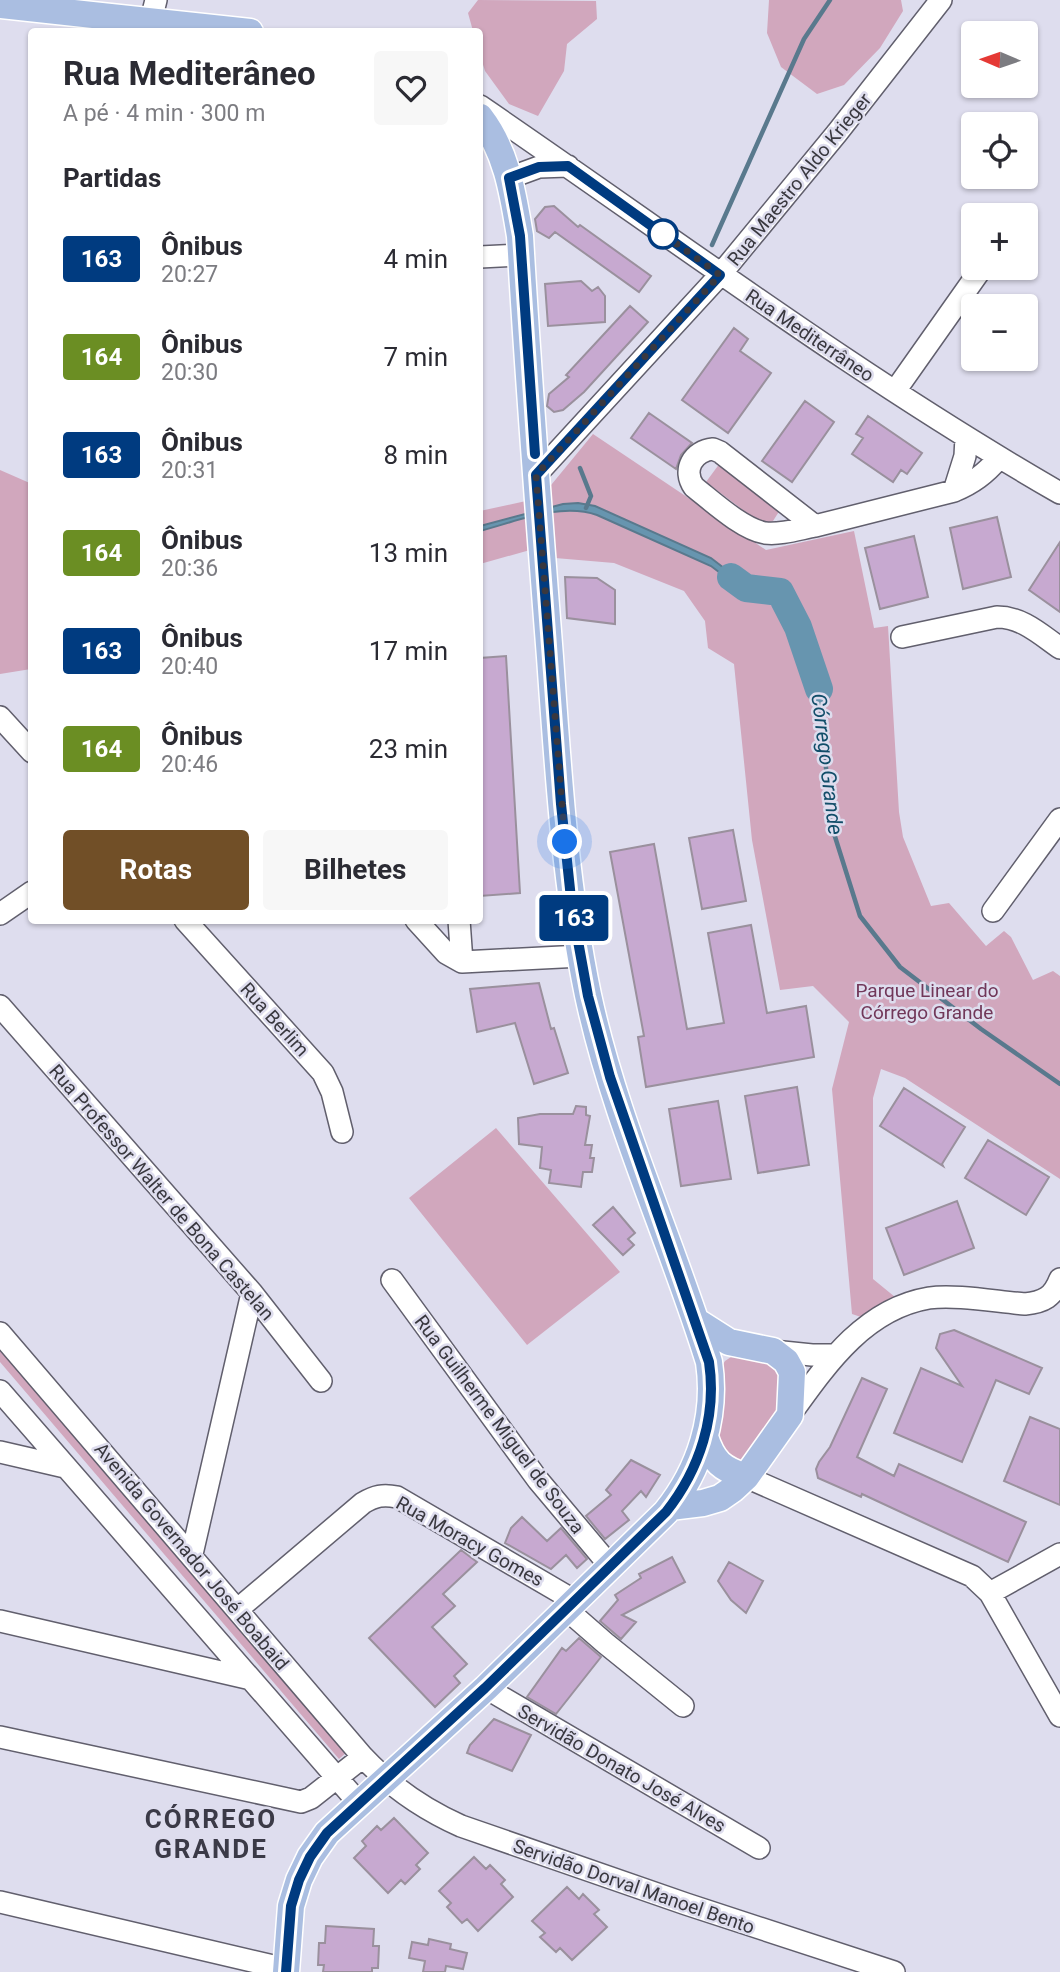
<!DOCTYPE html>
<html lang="pt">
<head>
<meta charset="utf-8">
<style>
	:root { --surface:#fff; --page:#f7f7f7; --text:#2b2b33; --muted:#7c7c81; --accent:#714f27 }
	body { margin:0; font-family:Roboto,sans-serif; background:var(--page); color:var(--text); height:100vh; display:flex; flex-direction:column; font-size:26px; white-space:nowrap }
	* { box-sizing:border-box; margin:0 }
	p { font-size:23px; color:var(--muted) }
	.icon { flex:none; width:38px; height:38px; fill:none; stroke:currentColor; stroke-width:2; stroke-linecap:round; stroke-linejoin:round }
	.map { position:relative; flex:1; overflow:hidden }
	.side { position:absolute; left:28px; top:28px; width:455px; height:896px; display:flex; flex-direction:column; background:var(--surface); border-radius:7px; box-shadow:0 2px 5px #0004 }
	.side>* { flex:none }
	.badge { padding:0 14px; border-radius:5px; font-size:24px; line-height:46px }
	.needle { width:46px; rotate:272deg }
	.fabs { position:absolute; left:961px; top:21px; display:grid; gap:14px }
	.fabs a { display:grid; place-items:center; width:77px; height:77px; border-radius:7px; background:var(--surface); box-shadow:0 2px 5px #0004; font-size:35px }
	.you { position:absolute; width:35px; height:35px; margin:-18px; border:5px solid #fff; border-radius:50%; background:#1a73e8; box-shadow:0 0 0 10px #1a73e833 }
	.map>.badge { position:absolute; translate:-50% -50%; box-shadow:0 0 0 4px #fff }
	h2 { padding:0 35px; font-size:26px; line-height:63px }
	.round { display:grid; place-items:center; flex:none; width:74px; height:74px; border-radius:7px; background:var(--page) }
	.head { display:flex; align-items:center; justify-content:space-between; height:119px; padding:0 35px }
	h1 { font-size:33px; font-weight:700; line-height:52px }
	.action { display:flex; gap:14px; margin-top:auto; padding:14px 35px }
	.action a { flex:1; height:80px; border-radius:7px; background:var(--accent); color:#fff; font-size:28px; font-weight:700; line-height:80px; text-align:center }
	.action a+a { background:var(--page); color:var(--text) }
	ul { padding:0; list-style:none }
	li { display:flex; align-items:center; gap:21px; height:98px; padding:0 35px }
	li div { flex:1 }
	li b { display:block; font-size:26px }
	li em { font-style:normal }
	li .badge { min-width:77px; font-weight:700; text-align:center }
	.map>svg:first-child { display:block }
</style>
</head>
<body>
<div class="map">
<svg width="1060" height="1972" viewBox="0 0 1060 1972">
	<rect width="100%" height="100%" fill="#deddee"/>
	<path fill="#d1a7bd" d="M478 0 596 1 597 19 567 44 564 71 538 116 509 104 485 71 480 55V32L473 31 468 13Z
		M769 0H901L903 11 880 48 844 85 817 94 781 67 767 33Z
		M593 434 766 550 854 531 874 628 888 626 899 812 903 837 931 906 949 903 986 946 1004 931 1011 937 1033 980 1053 971 1060 976V1179L905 1078 881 1069 873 1098V1279L895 1297 861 1317 852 1314 832 1089 849 1022 813 986 780 990 752 840 734 664 708 648 705 621 684 591 614 563 555 558 547 490Z
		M720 463 780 510 773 521 766 523 756 520 706 482Z
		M0 470 32 484 31 669 0 674Z
		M526 501 530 550 480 564V511Z
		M496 1128 620 1272 527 1345 409 1198Z
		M0 1348 347 1752 339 1759 0 1362Z
		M743 1349 787 1373 785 1412 745 1472 709 1437 716 1376 725 1361Z"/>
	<path fill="#6795af" stroke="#59798d" stroke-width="2" d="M578 503 595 506 711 558 746 585 780 596 796 615 824 689H819L790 613 779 599 744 591 711 566 597 515C560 502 515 522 480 531V526L563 504Z"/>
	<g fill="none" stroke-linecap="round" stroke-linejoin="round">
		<path stroke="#59798d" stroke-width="4.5" d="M712 245 804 39 830 0
			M580 468 591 496 586 508
			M819 689 831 824 860 916 900 967 981 1029 1060 1084"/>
		<path stroke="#6795af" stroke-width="28" d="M731 577 746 588 780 592 798 627 819 689"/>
	</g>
	<path fill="#c7a9d0" stroke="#9a909d" stroke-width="2" d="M554 206 578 227 580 225 651 276 639 292 555 232 549 238 537 231 535 219 545 207Z
		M581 281 592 291 598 287 605 296V322L548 326 545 284Z
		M630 306 648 322 584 392 563 410 554 412 547 406 549 394 569 377 566 375Z
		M734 328 748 339 740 351 771 373 728 433 682 400Z
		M805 401 834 422 792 482 762 461Z
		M649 413 692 443 681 455 676 469 631 438Z
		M868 416 922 453 907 474 901 470 893 482 852 454 863 438 856 434Z
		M997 517 1011 577 963 589 950 528Z
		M914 536 928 597 880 609 865 548Z
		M1060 542V612L1029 590Z
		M565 577 597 578 615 590V624L567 618Z
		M506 656 520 893 480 896V658Z
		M733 830 746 901 702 909 689 838Z
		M654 844 687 1029 724 1023 708 933 751 925 767 1013 806 1006 814 1057 646 1087 638 1037 644 1036 610 852Z
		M539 983 551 1029 554 1028 568 1073 534 1084 515 1023 477 1032 470 989Z
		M797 1087 809 1165 758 1173 745 1096Z
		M904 1088 965 1127 942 1164 943 1166 880 1126Z
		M718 1101 731 1179 681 1186 669 1109Z
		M576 1106 586 1107V1115L590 1116 585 1145H592L590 1158H594L592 1172H583L581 1187 549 1183 551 1170 540 1168 542 1147 519 1144 518 1118 540 1114H573Z
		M988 1140 1049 1177 1026 1215 965 1178Z
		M957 1201 974 1248 904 1275 886 1228Z
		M613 1207 635 1233 628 1239 634 1245 623 1255 593 1225Z
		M954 1330 1042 1368 1029 1394 996 1380 962 1462 894 1433 921 1368 962 1386 936 1348 940 1334Z
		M862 1378 887 1389 857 1457 894 1476 899 1464 1026 1522 1008 1562 862 1494 861 1497 818 1478 816 1469 819 1462 830 1447Z
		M1030 1417 1060 1429V1505L1004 1481Z
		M631 1460 660 1475 646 1497 641 1491 622 1511 629 1520 605 1539 586 1516 611 1495 606 1490Z
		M522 1517 547 1541 561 1528 587 1559 577 1568 566 1555 551 1569 505 1543 511 1528Z
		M461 1550 477 1562 443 1594 455 1606 432 1627 467 1664 454 1676 460 1683 435 1707 369 1638Z
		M672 1557 685 1582 622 1615 636 1622 621 1639 600 1621 618 1600 615 1595 641 1578 639 1574Z
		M729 1562 763 1581 746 1613 731 1600 718 1581Z
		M579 1638 601 1657 556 1714 527 1697 562 1648 566 1651Z
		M494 1719 531 1735 512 1771 467 1753 470 1745Z
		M394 1818 428 1853 416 1865 420 1869 405 1884 401 1880 388 1893 354 1858 366 1846 362 1841 377 1826 381 1830Z
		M474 1857 486 1869 490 1865 505 1880 501 1884 513 1897 478 1931 467 1919 462 1923 447 1907 451 1903 439 1891Z
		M567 1887 579 1899 583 1894 599 1910 594 1914 607 1927 572 1960 560 1948 556 1952 540 1937 545 1933 532 1921Z
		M326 1926 374 1929 373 1946H379L378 1968H372V1972H323L324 1965H318L319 1943H325Z
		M429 1939 451 1944 450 1949 467 1953 463 1969 446 1966 445 1972H423L425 1961 409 1958 412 1942 428 1945Z"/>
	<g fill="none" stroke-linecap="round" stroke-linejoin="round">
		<g stroke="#615f6d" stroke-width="24">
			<path id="minor" d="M151 20 156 0
				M480 106C672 237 858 377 1060 493
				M509 178 539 167 568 166
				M480 257 521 255
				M895 391 979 272
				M713 449 720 452 815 526C799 529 781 535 765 533 742 529 712 501 694 487 682 470 693 451 713 449Z
				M536 475 720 275 837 133 941 0
				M954 491 965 456 966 437
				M815 526 954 491C973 483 985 474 999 458
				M902 637 997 617C1022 617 1040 634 1060 648
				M0 717 32 752
				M993 911 1060 819
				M0 914 32 892
				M185 920 323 1073 332 1092 342 1132
				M416 920 446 953 462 962 581 956
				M459 920 462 962
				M0 1006 252 1293 321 1381
				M392 1280 538 1480 611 1567
				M0 1333 363 1757C391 1787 423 1809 461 1826L686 1904 894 1972
				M773 1351 812 1355H835
				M0 1391 358 1802
				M790 1415C826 1365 864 1309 929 1298 955 1294 998 1302 1025 1304 1044 1302 1053 1297 1060 1279
				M0 1452 65 1467
				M746 1477 972 1576 990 1593 1060 1716
				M192 1554 252 1293
				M990 1593 1060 1554
				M238 1609 363 1503C375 1496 383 1494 397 1497L575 1601
				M566 1609 605 1643 683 1706
				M0 1621 251 1679
				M486 1688 759 1848
				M0 1737 301 1802 311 1798 363 1757
				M0 1902 286 1969"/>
		</g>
		<g stroke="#fff" stroke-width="29">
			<path id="major" d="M0 5 250 32
				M705 1437C713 1462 722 1469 746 1477
				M670 1507 703 1503 720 1498 733 1489 746 1477 790 1415 792 1372 786 1361 773 1351 729 1342 696 1321
				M286 1972 291 1906 299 1880 310 1857 327 1833 486 1688 666 1512C700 1470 717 1416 709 1362 671 1239 615 1121 588 995 565 884 558 770 550 657 539 517 528 377 520 236 513 194 507 152 480 117"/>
		</g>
		<use href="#minor" stroke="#fff" stroke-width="21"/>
		<use href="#major" stroke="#aabee1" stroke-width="26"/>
	</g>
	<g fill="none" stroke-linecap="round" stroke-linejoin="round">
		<g stroke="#fff" stroke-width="16">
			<path id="line" d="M286 1972 291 1906 299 1880 310 1857 327 1833 485 1688 666 1512C700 1469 717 1416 709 1362L610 1077 588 996 572 908 561 804 536 475 720 275 568 166 539 167 509 178 520 236 535 454"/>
		</g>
		<use href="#line" stroke="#003b80" stroke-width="10"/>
		<path stroke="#39383f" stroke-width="7" stroke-dasharray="0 12.6" d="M565 842 536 475 720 275 663 234"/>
	</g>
	<circle fill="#fff" stroke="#003b80" stroke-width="3.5" cx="663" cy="234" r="14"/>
	<g text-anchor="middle" stroke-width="5" stroke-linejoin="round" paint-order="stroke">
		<g font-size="19" fill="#39383f" stroke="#deddee">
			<text transform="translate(799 179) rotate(-51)" y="7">Rua Maestro Aldo Krieger</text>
			<text transform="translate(810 335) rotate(34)" y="7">Rua Mediterrâneo</text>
			<text transform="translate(275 1019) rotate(48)" y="7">Rua Berlim</text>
			<text transform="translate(162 1192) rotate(49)" y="7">Rua Professor Walter de Bona Castelan</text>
			<text transform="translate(500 1424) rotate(53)" y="7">Rua Guilherme Miguel de Souza</text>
			<text transform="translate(470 1541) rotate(29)" y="7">Rua Moracy Gomes</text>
			<text transform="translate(192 1556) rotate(50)" y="7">Avenida Governador José Boabaid</text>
			<text transform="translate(622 1768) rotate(30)" y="7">Servidão Donato José Alves</text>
			<text transform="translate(634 1886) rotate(19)" y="7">Servidão Dorval Manoel Bento</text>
		</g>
		<g font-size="19" fill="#713759" stroke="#deddee">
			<text x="927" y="997">Parque Linear do<tspan x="927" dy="22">Córrego Grande</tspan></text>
		</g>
		<g font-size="21" font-style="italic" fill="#114d69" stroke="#deddee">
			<text transform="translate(827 764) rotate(83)" y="7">Córrego Grande</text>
		</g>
		<g font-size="26" font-weight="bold" letter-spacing="2" fill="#3b3a47" stroke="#deddee">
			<text x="211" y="1828">CÓRREGO<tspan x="211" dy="30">GRANDE</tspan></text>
		</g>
	</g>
</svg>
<div class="fabs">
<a><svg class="needle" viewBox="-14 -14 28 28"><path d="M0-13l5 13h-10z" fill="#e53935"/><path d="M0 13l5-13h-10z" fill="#7c7c81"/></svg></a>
<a><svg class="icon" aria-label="locate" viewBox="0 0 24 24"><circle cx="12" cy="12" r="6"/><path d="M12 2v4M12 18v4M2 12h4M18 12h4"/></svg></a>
<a>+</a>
<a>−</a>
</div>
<div class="you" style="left:565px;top:842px"></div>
<b class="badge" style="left:574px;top:918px;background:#003b80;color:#fff">163</b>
<section class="side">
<div class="head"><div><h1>Rua Mediterâneo</h1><p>A pé · 4 min · 300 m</p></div><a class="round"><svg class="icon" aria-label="heart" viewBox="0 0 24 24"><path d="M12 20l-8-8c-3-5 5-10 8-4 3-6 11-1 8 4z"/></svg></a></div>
<h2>Partidas</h2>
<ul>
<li><span class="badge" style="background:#003b80;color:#fff">163</span><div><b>Ônibus</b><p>20:27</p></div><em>4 min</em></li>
<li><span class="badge" style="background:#6b8e23;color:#fff">164</span><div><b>Ônibus</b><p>20:30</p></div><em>7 min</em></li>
<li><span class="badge" style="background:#003b80;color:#fff">163</span><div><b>Ônibus</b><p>20:31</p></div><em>8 min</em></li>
<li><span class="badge" style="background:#6b8e23;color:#fff">164</span><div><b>Ônibus</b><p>20:36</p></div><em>13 min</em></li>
<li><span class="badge" style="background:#003b80;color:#fff">163</span><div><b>Ônibus</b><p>20:40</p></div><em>17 min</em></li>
<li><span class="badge" style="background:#6b8e23;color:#fff">164</span><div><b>Ônibus</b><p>20:46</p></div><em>23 min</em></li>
</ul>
<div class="action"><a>Rotas</a><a>Bilhetes</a></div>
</section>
</div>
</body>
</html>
